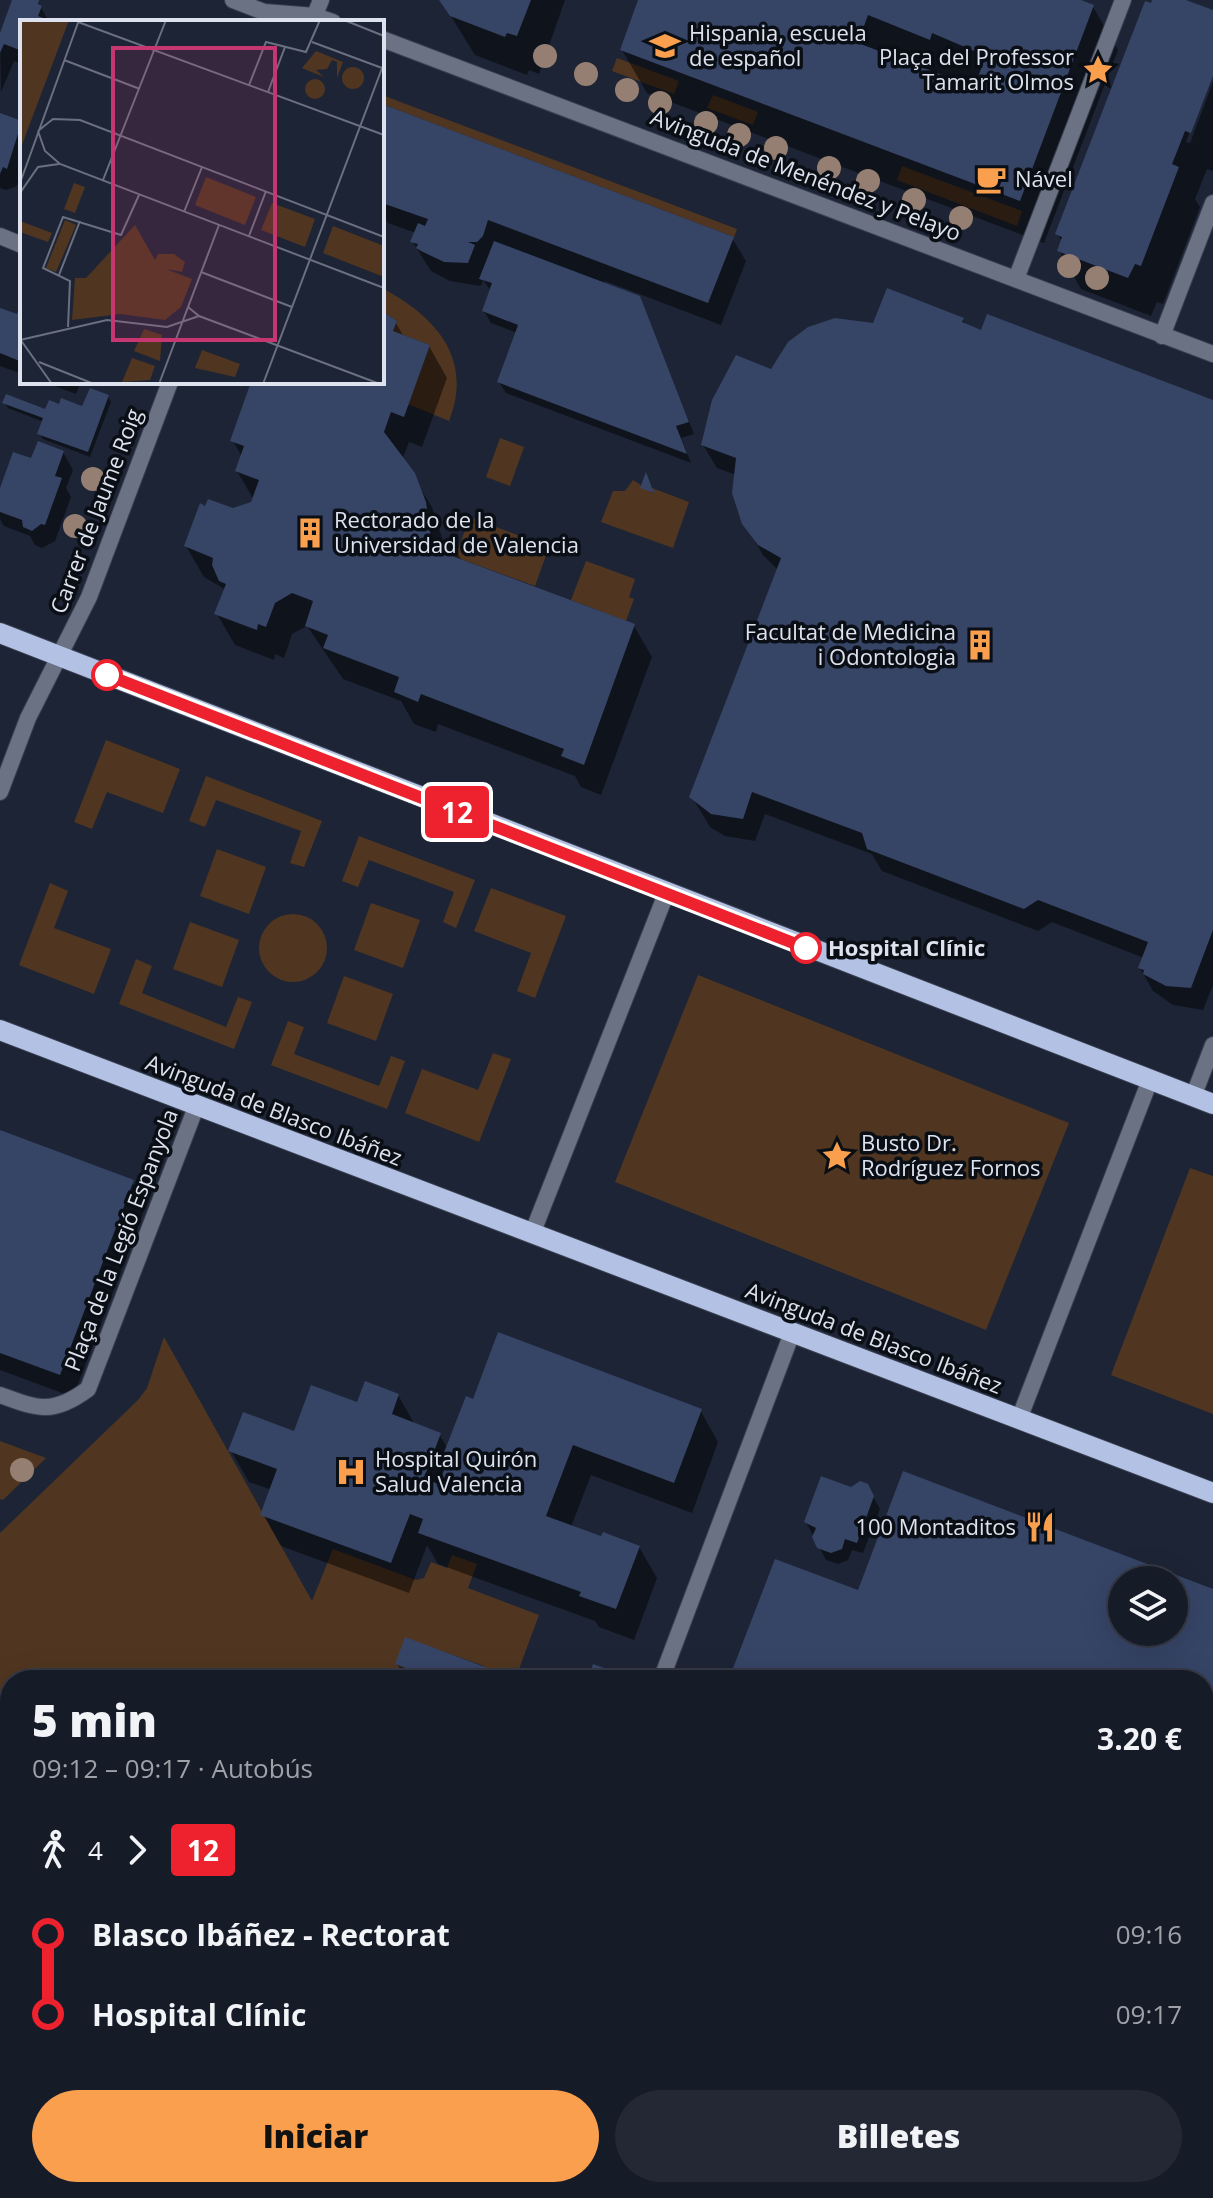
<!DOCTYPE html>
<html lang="es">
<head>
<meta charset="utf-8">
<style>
	:root { --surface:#161b28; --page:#232834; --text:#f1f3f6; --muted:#9ea1a8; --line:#353945; --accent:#f99f4d }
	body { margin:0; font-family:"Open Sans",sans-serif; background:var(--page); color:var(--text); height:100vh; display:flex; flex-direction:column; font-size:30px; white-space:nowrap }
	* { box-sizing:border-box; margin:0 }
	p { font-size:26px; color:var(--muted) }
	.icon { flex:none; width:44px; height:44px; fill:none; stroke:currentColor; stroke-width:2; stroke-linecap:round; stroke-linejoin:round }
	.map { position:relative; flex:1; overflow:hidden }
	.sheet { position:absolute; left:0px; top:1670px; width:1214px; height:528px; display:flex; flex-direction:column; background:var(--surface); border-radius:32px 32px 0 0; box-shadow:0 8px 32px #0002,0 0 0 2px var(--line) }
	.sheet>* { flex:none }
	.badge { padding:0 16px; border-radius:6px; font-size:28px; line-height:52px }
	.fabs { position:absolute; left:1108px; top:1566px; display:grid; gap:16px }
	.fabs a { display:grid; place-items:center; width:80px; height:80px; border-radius:50%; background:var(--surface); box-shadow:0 8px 32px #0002,0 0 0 2px var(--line); font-size:40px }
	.map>.badge { position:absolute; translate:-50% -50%; box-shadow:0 0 0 4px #fff }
	.legs { display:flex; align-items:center; gap:12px; height:88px; padding:0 32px; font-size:26px }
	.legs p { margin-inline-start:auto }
	.overview { display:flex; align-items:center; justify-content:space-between; height:136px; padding:0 32px }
	h1 { font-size:44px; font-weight:800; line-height:60px }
	.primary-button { display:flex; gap:16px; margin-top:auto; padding:16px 32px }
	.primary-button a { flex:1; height:92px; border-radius:48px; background:var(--accent); color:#111; font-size:32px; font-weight:800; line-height:92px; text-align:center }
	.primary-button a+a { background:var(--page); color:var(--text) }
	ul { padding:0 32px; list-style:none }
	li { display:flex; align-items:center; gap:28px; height:80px; font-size:30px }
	li i { display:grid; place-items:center; width:12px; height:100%; margin:0 10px; background:currentColor }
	li i::after { content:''; width:20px; height:20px; margin:-10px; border:6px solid; border-radius:50%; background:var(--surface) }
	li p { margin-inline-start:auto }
	li:first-child i { background:linear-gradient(#0000 50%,currentColor 0) }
	li:last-child i { background:linear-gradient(currentColor 50%,#0000 0) }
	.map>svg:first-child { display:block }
</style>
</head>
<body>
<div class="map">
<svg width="1213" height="2198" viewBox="0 0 1213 2198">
	<rect width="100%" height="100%" fill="#1d2435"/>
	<path fill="#503620" d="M617 58 679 81 674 94 612 71Z
		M382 95 737 229 734 237 382 104Z
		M713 95 758 112 753 125 707 108Z
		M902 166 1022 211 1017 226 897 180Z
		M382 288C435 316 474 358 449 421L408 404 430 345 393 331 397 321 382 311Z
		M500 438 524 447 510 486 486 477Z
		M633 480 653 493 652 488 689 502 673 548 601 522 613 491H625Z
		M470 517 549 547 535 586 455 557Z
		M586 561 635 579 629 597 634 599 626 621 571 600Z
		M106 740 180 769 163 813 107 792 92 829 74 822Z
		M206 776 322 821 304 867 290 863 301 831 216 800 205 827 189 821Z
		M359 836 475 880 456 928 443 922 454 892 369 860 358 887 342 881Z
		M217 849 266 867 249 914 200 896Z
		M50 883 68 891 54 928 111 949 94 994 19 965Z
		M491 888 566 916 535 998 517 991 531 953 474 931Z
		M371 903 420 920 403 968 354 950Z
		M259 948a34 34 0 1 1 68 0a34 34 0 1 1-68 0Z
		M190 922 239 940 222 987 173 969Z
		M136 959 152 966 142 993 226 1027 238 997 252 1002 234 1049 119 1004Z
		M698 975 1069 1123 986 1330 615 1182Z
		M344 976 393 994 376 1041 327 1023Z
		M288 1021 304 1027 294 1054 379 1086 391 1056 405 1061 387 1109 271 1065Z
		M493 1053 511 1059 479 1142 405 1113 422 1069 478 1090Z
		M1190 1168 1213 1176V1414L1111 1375Z
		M164 1337 312 1601 333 1549 416 1580 424 1578 431 1562 447 1568 452 1555 477 1564 468 1588 539 1615 515 1680H497L482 1674 484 1666 405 1638 437 1680H10V2003L0 2004V1533L138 1400 147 1388Z
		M0 1441 46 1458 3 1500 0 1499Z
		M191 2188H213L242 2198H187Z
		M226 2188H359L356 2198H254Z"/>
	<path fill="#0007" fill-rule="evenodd" d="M15 0H37L49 22H22V64L14 61 1 92 0 38Z
		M441 0H565L539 74 529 70 527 75 475 55Z
		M641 0H1075L1093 7 1118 50 1044 243 647 93 622 50ZM957 75 978 84 976 89 955 81Z
		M1154 0H1180L1213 13V70L1186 142 1190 143 1213 82V171L1207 169 1195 199 1200 207 1163 304 1157 302 1151 316 1081 289 1059 250 1062 242 1058 234Z
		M382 106 732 238 746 261 721 325 605 281 604 285 645 310 694 434 681 438 691 463 506 393 499 382 517 333 491 323 484 311 491 291 483 280 481 286 450 281 431 271 412 241 416 233 388 223 382 212Z
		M0 115 22 123V171L17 186 6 190 0 188Z
		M22 310V374L0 366V311L18 317Z
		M382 315 396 323 404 337 429 346 447 378 422 447 409 442 402 460 432 507 445 547 456 551 463 562 634 626 652 657 601 795 581 787 575 776 438 724 436 732 414 724 401 701 343 679 307 626 292 634 284 658 275 654 274 660 235 645 217 614 226 590 204 577 186 546 233 510 252 504 254 500 237 471 242 457 233 441 253 382H382Z
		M962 319 966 326 1213 402V985L1203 1010 1173 1005 1153 991 1140 968 1144 958 1052 922 1038 931 882 871 872 854 765 814 755 841 725 836 710 827 692 797 778 570 763 555 749 531 736 475 717 468 703 445 772 371 874 325Z
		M44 382H81L76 394Z
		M108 397 111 402 90 457 43 439 39 433 44 422 8 408 5 402 46 411 60 406 84 409Z
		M63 452 73 470 66 488 71 497 55 541 42 548 35 545 30 536 4 526 0 519V493L32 461Z
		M0 1132 132 1182 146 1205 73 1397 0 1370Z
		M398 1395 415 1425 439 1434 448 1449 475 1401 700 1410 718 1442 692 1513 591 1475 571 1527 639 1547 657 1578 634 1640 599 1627 595 1621 438 1564 427 1545 409 1593 281 1546 263 1514 272 1490 249 1482 231 1451 295 1433 358 1405Z
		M904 1474 1213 1592V1883L1204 1879V1680H735L733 1676 859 1593ZM1122 1580H1174V1632H1122Z
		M867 1486 880 1509 863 1553 852 1550 848 1560 838 1564 826 1560 806 1522 851 1490Z
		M397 1664 483 1668 491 1680H407Z
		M1204 1929 1213 1932V2198L1184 2188H1204Z
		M0 2083H10V2188H100L42 2198H0Z"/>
	<path fill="#364466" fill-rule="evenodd" d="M12 0H39L38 4 42 6 38 16 53 22H22V51L4 44 0 53V33Z
		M439 0H531L517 36 507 33 505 37 450 16Z
		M638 0H1081L1094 5 1020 201 620 50ZM868 15 930 40 932 33 986 56 974 87 858 43Z
		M1152 0H1186L1213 10V76L1191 133 1185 131 1178 149 1172 164 1179 167 1141 266 1135 264 1128 278 1057 251 1062 237 1055 234 1145 1 1151 3Z
		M382 104 734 237 708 303 488 220 483 236 477 242H468L475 245 468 263 444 262 421 251 416 248 418 244 410 242 418 223 425 226 428 219 382 203Z
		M0 113 22 121 7 169 3 167 0 174Z
		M494 241 640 296 689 422 676 426 687 454 497 382 518 325 482 311 492 283 479 279Z
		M887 288 964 318 962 322 981 330 987 314 1213 400V930L1191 988 1166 986 1143 974 1144 970 1138 968 1148 942 1038 900 1024 909 867 849 862 833 752 792 743 819 711 814 689 797 781 558 758 545 742 524 732 493 736 458 701 445 712 400 736 355 771 369 788 342 808 327 835 318 873 323Z
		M19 307 22 308V362L0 353V308L17 314Z
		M382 311 397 321 393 331 430 345 404 417 391 412 384 432 415 473 426 502 431 539 458 550 455 557 635 624 584 765 561 756 564 749 421 694 418 702 394 692 399 677 323 648 328 635 305 626 313 601 292 593 275 603 266 627 258 624 257 630 214 614 226 584 219 581 212 565 213 558 184 546 200 503 205 506 208 499 233 508 251 502 259 480 235 471 244 446 230 441 251 382H382Z
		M90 388 109 395 88 452 37 434 43 418 2 403 6 394 45 409 49 400 59 404 61 398 82 406Z
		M38 441 64 451 55 476 62 478 45 525 41 524 32 531 23 527 22 520 0 512V488L13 452 31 458Z
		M646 472 652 488 655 493 640 488Z
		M0 1130 134 1180 60 1375 0 1353Z
		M498 1332 702 1409 674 1483 573 1445 546 1516 601 1536 603 1532 640 1546 616 1609 579 1596 581 1592 418 1533 423 1519 410 1514 391 1563 260 1515 277 1469 228 1451 243 1412 294 1431 311 1385 357 1402 365 1381 399 1394 392 1414 441 1433 424 1478 438 1484 450 1457 443 1455 466 1396 473 1399Z
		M903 1471 1213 1589V1860L1204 1856V1680H740L730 1676 775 1559 858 1590ZM1122 1580H1174V1632H1122Z
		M821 1476 851 1487 860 1481 868 1484 874 1496 857 1543 845 1539 842 1549 831 1553 817 1548 812 1537 816 1528 804 1522Z
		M405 1637 485 1667 482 1674 496 1680H437L395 1664Z
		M593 1664 613 1671 610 1680H587Z
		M1204 1927 1213 1930V2148L1204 2171Z
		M0 2081H10V2179L0 2180Z
		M538 2188H936L962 2198H534Z"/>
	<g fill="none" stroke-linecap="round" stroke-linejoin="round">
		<g stroke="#383f4f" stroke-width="18">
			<path id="service" d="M1193 1097 1213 1045"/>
		</g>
		<g stroke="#383f4f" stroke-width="18">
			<path id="minor" d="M233 0 264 12 315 16 333 22
				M382 39 1213 354
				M0 236 22 245
				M1016 279 1123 0
				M1162 336 1213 203
				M532 1234 666 894
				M0 1395C38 1409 53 1415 88 1389L196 1107
				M1019 1419 1150 1080
				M661 1680 792 1333
				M1204 1890 1213 1894
				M0 2047H10
				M431 2188 436 2198
				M1093 2188 1120 2198
				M464 2198 468 2188"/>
		</g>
		<g stroke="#383f4f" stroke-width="18">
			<path id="tertiary" d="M312 22 321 0
				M0 792 28 718 89 597 170 382"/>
		</g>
		<g stroke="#383f4f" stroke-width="22">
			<path id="primary" d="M0 633 1213 1104
				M0 1030 1213 1493"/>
		</g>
		<use href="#service" stroke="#6b7283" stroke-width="16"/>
		<use href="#minor" stroke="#6b7283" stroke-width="16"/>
		<use href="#tertiary" stroke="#6b7283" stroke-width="16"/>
		<use href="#primary" stroke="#b2c1e4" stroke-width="20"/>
	</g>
	<g fill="#957f72">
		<circle cx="545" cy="56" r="12"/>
		<circle cx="586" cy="74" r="12"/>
		<circle cx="627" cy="90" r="12"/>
		<circle cx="660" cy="103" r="12"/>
		<circle cx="706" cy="123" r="12"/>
		<circle cx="739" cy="135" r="12"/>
		<circle cx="776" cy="148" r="12"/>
		<circle cx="829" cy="168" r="12"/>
		<circle cx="868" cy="181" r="12"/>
		<circle cx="914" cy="200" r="12"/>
		<circle cx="961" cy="218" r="12"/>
		<circle cx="1069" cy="266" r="12"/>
		<circle cx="1097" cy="278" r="12"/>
		<circle cx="93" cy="479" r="12"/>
		<circle cx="75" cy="526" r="12"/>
		<circle cx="22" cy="1470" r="12"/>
	</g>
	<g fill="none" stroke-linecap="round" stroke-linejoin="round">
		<g stroke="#fff" stroke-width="18">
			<path id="line-1" d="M107 675 806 948"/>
		</g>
		<use href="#line-1" stroke="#ed222e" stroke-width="12"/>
	</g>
	<defs>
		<g id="school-bare" transform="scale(2.4)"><path d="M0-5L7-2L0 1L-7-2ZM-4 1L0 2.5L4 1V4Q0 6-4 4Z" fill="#f99f4d" stroke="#0a0e15" stroke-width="2.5" paint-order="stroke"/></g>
		<g id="sight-bare" transform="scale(2.4)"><path d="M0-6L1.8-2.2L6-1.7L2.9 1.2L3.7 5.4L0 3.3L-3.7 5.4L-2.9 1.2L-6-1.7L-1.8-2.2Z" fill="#f99f4d" stroke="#0a0e15" stroke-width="2.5" paint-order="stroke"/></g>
		<g id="cafe-bare" transform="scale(2.4)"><path d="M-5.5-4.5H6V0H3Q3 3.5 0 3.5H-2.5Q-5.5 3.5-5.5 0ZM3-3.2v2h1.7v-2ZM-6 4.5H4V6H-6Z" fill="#f99f4d" stroke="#0a0e15" stroke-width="2.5" paint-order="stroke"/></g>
		<g id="building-bare" transform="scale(2.4)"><path d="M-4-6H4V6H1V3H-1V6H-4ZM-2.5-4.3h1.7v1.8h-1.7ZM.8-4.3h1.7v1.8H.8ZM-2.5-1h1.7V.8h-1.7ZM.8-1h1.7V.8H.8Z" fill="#f99f4d" stroke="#0a0e15" stroke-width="2.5" paint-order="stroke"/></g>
		<g id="hospital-bare" transform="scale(2.4)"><path d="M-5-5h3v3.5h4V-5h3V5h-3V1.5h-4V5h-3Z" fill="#f99f4d" stroke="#0a0e15" stroke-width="2.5" paint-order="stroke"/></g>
		<g id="restaurant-bare" transform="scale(2.4)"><path d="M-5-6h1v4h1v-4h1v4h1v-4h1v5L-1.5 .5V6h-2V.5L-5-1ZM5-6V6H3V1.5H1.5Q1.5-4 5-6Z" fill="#f99f4d" stroke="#0a0e15" stroke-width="2.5" paint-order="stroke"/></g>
	</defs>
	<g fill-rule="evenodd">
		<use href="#school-bare" x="665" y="46"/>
		<use href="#sight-bare" x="1098" y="70"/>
		<use href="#cafe-bare" x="991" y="179"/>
		<use href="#building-bare" x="310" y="533"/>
		<use href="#building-bare" x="980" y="645"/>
		<use href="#sight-bare" x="837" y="1156"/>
		<use href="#hospital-bare" x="351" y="1472"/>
		<use href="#restaurant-bare" x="1040" y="1527"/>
	</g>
	<g fill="#fff" stroke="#ed222e" stroke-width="4">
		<circle cx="107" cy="675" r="14"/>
		<circle cx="806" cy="948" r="14"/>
	</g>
	<g text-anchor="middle" stroke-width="7" stroke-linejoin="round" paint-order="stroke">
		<g font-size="22" fill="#dde2ee" stroke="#0a0e15" text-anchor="start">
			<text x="689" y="41">Hispania, escuela<tspan x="689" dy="25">de español</tspan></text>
			<text x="1074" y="65" text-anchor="end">Plaça del Professor<tspan x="1074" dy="25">Tamarit Olmos</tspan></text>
			<text x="1015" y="187">Nável</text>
			<text x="334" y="528">Rectorado de la<tspan x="334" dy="25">Universidad de Valencia</tspan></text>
			<text x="956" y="640" text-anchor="end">Facultat de Medicina<tspan x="956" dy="25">i Odontologia</tspan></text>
			<text x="861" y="1151">Busto Dr.<tspan x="861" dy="25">Rodríguez Fornos</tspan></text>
			<text x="375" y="1467">Hospital Quirón<tspan x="375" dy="25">Salud Valencia</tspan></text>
			<text x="1016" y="1535" text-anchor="end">100 Montaditos</text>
		</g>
		<g font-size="22" fill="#dde2ee" stroke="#0a0e15">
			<text transform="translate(806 175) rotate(21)" y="8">Avinguda de Menéndez y Pelayo</text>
			<text transform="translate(96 511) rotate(-69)" y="8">Carrer de Jaume Roig</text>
			<text transform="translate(274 1110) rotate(21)" y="8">Avinguda de Blasco Ibáñez</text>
			<text transform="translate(121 1240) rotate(-69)" y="8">Plaça de la Legió Espanyola</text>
			<text transform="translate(874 1338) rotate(21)" y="8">Avinguda de Blasco Ibáñez</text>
		</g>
		<g font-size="22" font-weight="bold" fill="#dde2ee" stroke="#0a0e15" text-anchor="start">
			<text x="828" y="956">Hospital Clínic</text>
		</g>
	</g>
	<g transform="translate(20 20)">
		<rect width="364" height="364" fill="#1d2435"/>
		<path d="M0 0H49L0 130ZM296 31 323 42 317 58V42L312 40 307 49 296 50 304 57 282 48ZM322 58a11 11 0 1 1 22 0a11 11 0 1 1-22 0ZM285 69a10 10 0 1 1 20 0a10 10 0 1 1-20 0ZM186 157 236 177 225 205 175 185ZM54 163 65 167 55 193 44 189ZM252 183 295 199 285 227 241 210ZM45 200 56 205 36 252 26 248ZM0 201 32 213 28 222 0 212ZM115 205 135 240 138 234H154L165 242 162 252 146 249 172 259 161 287 145 300 100 294 52 300 55 258H66ZM313 206 364 226V257L303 233ZM124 309 142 315 140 341 114 331ZM182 330 220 344 215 357 175 348ZM112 338 135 346 130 360 102 362Z" fill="#503620"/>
		<path fill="none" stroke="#6a707f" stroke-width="2" d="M324 0 364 16M58 2 364 115M292 22 362 48M44 40 120 69M229 65 246 22 286 32 300 0M248 72 265 27M18 111 25 131 40 144 364 268M18 111 33 99 60 100 364 217M83 160 146 0M0 163 59 0M0 173 18 147 39 144M164 192 182 147M229 216 246 171M181 252 272 287M39 255 60 201M168 287 179 296 360 364M48 307 50 261 23 248 43 197 101 215 119 175M0 319 32 364M0 320 87 300 147 307 179 296M19 342 74 364M139 364 199 205M243 364 364 43"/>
		<path fill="#c63671" fill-opacity="0.15" stroke="#c63671" stroke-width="4" d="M93 28H255V320H93Z"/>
		<rect width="364" height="364" fill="none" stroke="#dde2ee" stroke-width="4"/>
	</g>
</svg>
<div class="fabs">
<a><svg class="icon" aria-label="layers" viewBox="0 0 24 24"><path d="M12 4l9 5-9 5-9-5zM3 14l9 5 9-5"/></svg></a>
</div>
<b class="badge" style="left:457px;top:812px;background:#ed222e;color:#fff">12</b>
<section class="sheet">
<div class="overview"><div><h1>5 min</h1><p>09:12 – 09:17 · Autobús</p></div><b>3.20 €</b></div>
<div class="legs"><svg class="icon" aria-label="walk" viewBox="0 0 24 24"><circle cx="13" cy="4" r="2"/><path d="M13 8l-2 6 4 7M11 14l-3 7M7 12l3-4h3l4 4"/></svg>4<svg class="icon" aria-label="forward" viewBox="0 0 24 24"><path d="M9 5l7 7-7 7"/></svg><b class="badge" style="background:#ed222e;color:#fff">12</b></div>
<ul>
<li><i style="color:#ed222e"></i><b>Blasco Ibáñez - Rectorat</b><p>09:16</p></li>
<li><i style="color:#ed222e"></i><b>Hospital Clínic</b><p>09:17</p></li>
</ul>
<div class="primary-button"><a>Iniciar</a><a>Billetes</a></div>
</section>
</div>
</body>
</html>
